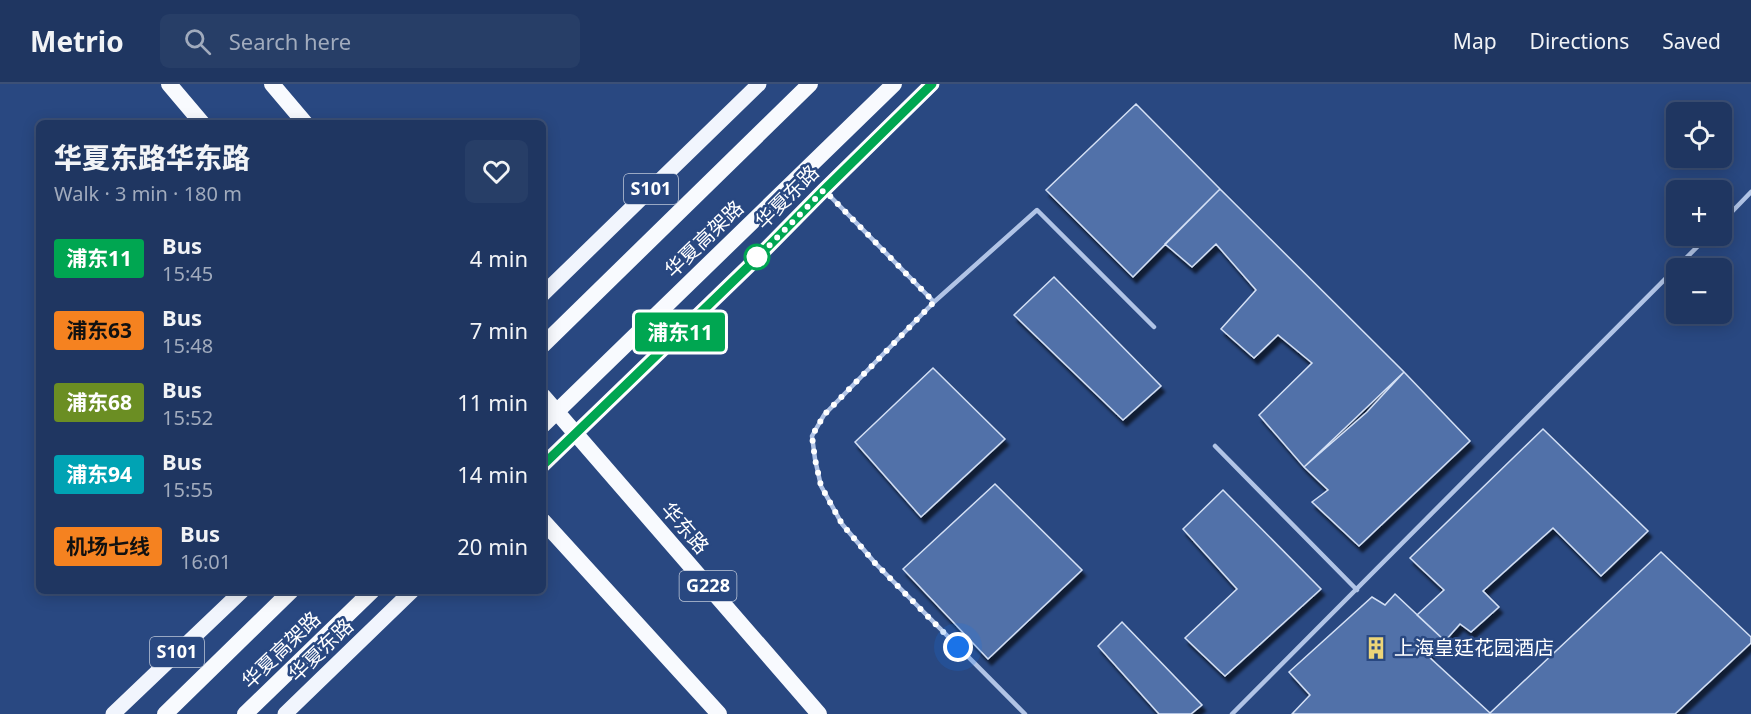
<!DOCTYPE html>
<html lang="en">
<head>
<meta charset="utf-8">
<style>
	:root { --surface:#1f3661; --page:#273e67; --text:#f1f3f6; --muted:#a1abbd; --line:#3c5076 }
	body { margin:0; font-family:"Noto Sans","Noto Sans SC",sans-serif; background:var(--page); color:var(--text); height:100vh; display:flex; flex-direction:column; font-size:22px; white-space:nowrap }
	* { box-sizing:border-box; margin:0 }
	p { font-size:20px; color:var(--muted) }
	.icon { flex:none; width:33px; height:33px; fill:none; stroke:currentColor; stroke-width:2; stroke-linecap:round; stroke-linejoin:round }
	.map { position:relative; flex:1; overflow:hidden }
	.panel { position:absolute; left:36px; top:36px; width:510px; height:474px; display:flex; flex-direction:column; background:var(--surface); border-radius:9px; box-shadow:0 3px 15px #0003,0 0 0 2px var(--line) }
	.panel>* { flex:none }
	.badge { padding:0 12px; border-radius:4px; font-size:21px; line-height:39px }
	.controls { position:absolute; left:1666px; top:18px; display:grid; gap:12px }
	.controls a { display:grid; place-items:center; width:66px; height:66px; border-radius:9px; background:var(--surface); box-shadow:0 3px 15px #0003,0 0 0 2px var(--line); font-size:30px }
	.you { position:absolute; width:30px; height:30px; margin:-15px; border:4px solid #fff; border-radius:50%; background:#1a73e8; box-shadow:0 0 0 9px #1a73e833 }
	.map>.badge { position:absolute; translate:-50% -50%; box-shadow:0 0 0 3px #fff }
	.round { display:grid; place-items:center; flex:none; width:63px; height:63px; border-radius:9px; background:var(--page) }
	.head { display:flex; align-items:center; justify-content:space-between; height:102px; padding:0 18px }
	h1 { font-size:28px; font-weight:800; line-height:45px }
	ul { padding:0; list-style:none }
	li { display:flex; align-items:center; gap:18px; height:72px; padding:0 18px }
	li div { flex:1 }
	li b { display:block; font-size:22px }
	li em { font-style:normal }
	li .badge { min-width:66px; font-weight:700; text-align:center }
	header { display:flex; align-items:center; gap:36px; box-sizing:border-box; height:84px; padding:0 30px; background:var(--surface); border-bottom:2px solid var(--line) }
	header strong { font-size:28px }
	nav { display:flex; gap:33px; margin-inline-start:auto; font-size:21px }
	.search { width:420px; height:54px; background:var(--page); display:flex; align-items:center; gap:15px; box-sizing:border-box; padding:0 21px; border-radius:9px; color:var(--muted); font-size:22px }
	.map>svg:first-child { display:block }
</style>
</head>
<body>
<header>
<strong>Metrio</strong>
<div class="search"><svg class="icon" aria-label="search" viewBox="0 0 24 24"><circle cx="10" cy="10" r="6"/><path d="M15 15l6 6"/></svg>Search here</div>
<nav><a>Map</a><a>Directions</a><a>Saved</a></nav>
</header>
<div class="map">
<svg width="1751" height="630" viewBox="0 0 1751 630">
	<defs>
		<filter id="shadow"><feDropShadow dx="3.5" dy="6" stdDeviation="1.5" flood-color="#0009"/></filter>
	</defs>
	<rect width="100%" height="100%" fill="#294881"/>
	<path fill="#5171a9" stroke="#d4e0f5" stroke-width="1.5" filter="url(#shadow)" d="M1136 20 1220 105 1133 193 1046 106Z
		M1220 105 1404 288 1304 383 1259 331 1312 279 1278 251 1254 274 1221 245 1256 206 1216 160 1192 183 1165 160Z
		M1054 193 1161 302 1123 336 1014 231Z
		M933 284 1005 355 921 433 855 358Z
		M1404 288 1470 357 1359 462 1312 418 1328 406 1304 383 1367 328Z
		M1543 345 1648 447 1601 492 1553 444 1483 507 1499 523 1471 548 1460 540 1445 557 1417 531 1444 506 1410 474Z
		M995 400 1082 486 988 575 903 485Z
		M1223 406 1321 505 1225 592 1185 554 1237 505 1183 445Z
		M1661 468 1751 553V559L1675 630H1489Z
		M1395 510 1445 557 1427 571 1490 629 1489 630H1292L1310 611 1289 588 1372 513 1385 521Z
		M1122 538 1202 621 1191 630H1159L1098 562Z"/>
	<g fill="none" stroke-linecap="round" stroke-linejoin="round">
		<path stroke="#b1c4e6" stroke-width="4.5" d="M826 108 934 218 824 331 812 352 815 375 821 402 842 440 875 479 1025 630
			M1722 138 1751 108
			M934 218 1037 126 1154 243
			M1215 362 1357 506
			M1232 630 1708 152"/>
		<path stroke="#f1f5fd" stroke-width="15" d="M543 210 759 0
			M543 381 756 175 824 106 932 0
			M113 630 242 507
			M285 630 412 507"/>
		<path stroke="#f8fafe" stroke-width="16" d="M169 0 202 39
			M272 0 305 39
			M543 261 810 0
			M543 312 819 630
			M543 341 894 0
			M543 437 719 630
			M165 630 291 507
			M245 630 372 507"/>
	</g>
	<g fill="none" stroke-linecap="round" stroke-linejoin="round">
		<g stroke="#fff" stroke-width="14">
			<path id="line" d="M543 381 756 175 824 106 932 0"/>
		</g>
		<use href="#line" stroke="#00a651" stroke-width="9"/>
		<path stroke="#fff" stroke-width="6" stroke-dasharray="0 10.8" d="M757 173 756 175 824 106 934 218 824 331 812 352 815 375 821 402 842 440 875 479 958 563"/>
	</g>
	<defs>
		<g id="building-bare" transform="scale(1.8)"><path d="M-4-6H4V6H1V3H-1V6H-4ZM-2.5-4.3h1.7v1.8h-1.7ZM.8-4.3h1.7v1.8H.8ZM-2.5-1h1.7V.8h-1.7ZM.8-1h1.7V.8H.8Z" fill="#edd578" stroke="#294881" stroke-width="2.5" paint-order="stroke"/></g>
	</defs>
	<g fill-rule="evenodd">
		<use href="#building-bare" x="1376" y="564"/>
	</g>
	<circle fill="#fff" stroke="#00a651" stroke-width="3" cx="757" cy="173" r="12"/>
	<g text-anchor="middle" stroke-width="5" stroke-linejoin="round" paint-order="stroke">
		<g fill="#294881" stroke="#bfc8d9" stroke-width="1.5">
			<rect x="624" y="90" width="54" height="30" rx="4.5"/>
			<rect x="679.5" y="487" width="57" height="30" rx="4.5"/>
			<rect x="150" y="553" width="54" height="30" rx="4.5"/>
		</g>
		<g font-size="18" font-weight="bold" fill="#fff">
			<text x="651" y="111">S101</text>
			<text x="708" y="508">G228</text>
			<text x="177" y="574">S101</text>
		</g>
		<g font-size="20" fill="#fff" stroke="#294881">
			<text transform="translate(787 113) rotate(-45)" y="7">华夏东路</text>
			<text transform="translate(704 155) rotate(-44)" y="7">华夏高架路</text>
			<text transform="translate(685 444) rotate(49)" y="7">华东路</text>
			<text transform="translate(281 566) rotate(-44)" y="7">华夏高架路</text>
			<text transform="translate(321 566) rotate(-44)" y="7">华夏东路</text>
		</g>
		<g font-size="20" fill="#fff" stroke="#294881" text-anchor="start">
			<text x="1394" y="571">上海皇廷花园酒店</text>
		</g>
	</g>
</svg>
<div class="controls">
<a><svg class="icon" aria-label="locate" viewBox="0 0 24 24"><circle cx="12" cy="12" r="6"/><path d="M12 2v4M12 18v4M2 12h4M18 12h4"/></svg></a>
<a>+</a>
<a>−</a>
</div>
<div class="you" style="left:958px;top:563px"></div>
<b class="badge" style="left:680px;top:248px;background:#00a651;color:#fff">浦东11</b>
<section class="panel">
<div class="head"><div><h1>华夏东路华东路</h1><p>Walk · 3 min · 180 m</p></div><a class="round"><svg class="icon" aria-label="heart" viewBox="0 0 24 24"><path d="M12 20l-8-8c-3-5 5-10 8-4 3-6 11-1 8 4z"/></svg></a></div>
<ul>
<li><span class="badge" style="background:#00a651;color:#fff">浦东11</span><div><b>Bus</b><p>15:45</p></div><em>4 min</em></li>
<li><span class="badge" style="background:#f58220;color:#111">浦东63</span><div><b>Bus</b><p>15:48</p></div><em>7 min</em></li>
<li><span class="badge" style="background:#6b8e23;color:#fff">浦东68</span><div><b>Bus</b><p>15:52</p></div><em>11 min</em></li>
<li><span class="badge" style="background:#00a3b4;color:#fff">浦东94</span><div><b>Bus</b><p>15:55</p></div><em>14 min</em></li>
<li><span class="badge" style="background:#f58220;color:#111">机场七线</span><div><b>Bus</b><p>16:01</p></div><em>20 min</em></li>
</ul>
</section>
</div>
</body>
</html>
